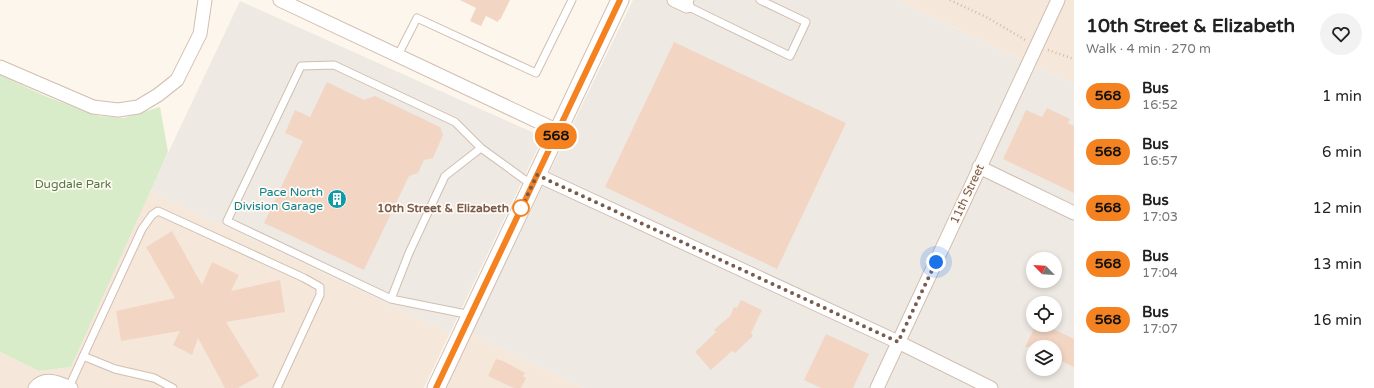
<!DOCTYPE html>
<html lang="en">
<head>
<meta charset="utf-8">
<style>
	:root { --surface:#fff; --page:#f2f2f2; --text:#222; --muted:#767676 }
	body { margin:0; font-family:"Varela Round",sans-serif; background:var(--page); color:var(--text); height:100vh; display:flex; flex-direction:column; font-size:15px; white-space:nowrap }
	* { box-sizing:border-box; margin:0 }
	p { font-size:13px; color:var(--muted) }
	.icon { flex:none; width:22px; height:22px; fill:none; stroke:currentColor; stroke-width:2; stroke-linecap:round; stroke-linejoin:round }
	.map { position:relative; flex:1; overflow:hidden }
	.sheet { display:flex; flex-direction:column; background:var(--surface); width:300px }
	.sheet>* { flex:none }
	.badge { padding:0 8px; border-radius:13px; font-size:14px; line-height:26px }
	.needle { width:26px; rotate:295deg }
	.fabs { position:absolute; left:1026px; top:252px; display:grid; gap:8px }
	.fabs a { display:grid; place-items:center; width:36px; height:36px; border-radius:50%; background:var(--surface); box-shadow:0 2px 6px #0003; font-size:20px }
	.you { position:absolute; width:20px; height:20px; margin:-10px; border:3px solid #fff; border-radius:50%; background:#1a73e8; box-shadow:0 0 0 6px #1a73e833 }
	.map>.badge { position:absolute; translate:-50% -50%; box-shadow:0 0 0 2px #fff }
	.round { display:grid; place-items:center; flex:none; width:42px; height:42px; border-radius:21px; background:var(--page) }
	.headline { display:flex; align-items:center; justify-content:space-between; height:68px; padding:0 12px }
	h1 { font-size:19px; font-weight:800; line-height:30px }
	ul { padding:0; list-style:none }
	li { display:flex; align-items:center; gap:12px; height:56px; padding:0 12px }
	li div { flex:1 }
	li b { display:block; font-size:15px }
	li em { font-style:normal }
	li .badge { min-width:44px; font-weight:700; text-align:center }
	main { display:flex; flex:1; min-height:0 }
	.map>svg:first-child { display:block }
</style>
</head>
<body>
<main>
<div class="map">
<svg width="1074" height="388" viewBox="0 0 1074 388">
	<rect width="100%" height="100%" fill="#fdf6ec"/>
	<path fill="#f5e8da" d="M897 0H1074V84Z
		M150 191 450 333 424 388H0V352L39 371 71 367Z
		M471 334 583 388H446Z"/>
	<path fill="#efe9e4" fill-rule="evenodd" d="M633 0H897L1074 84V388H583L471 334ZM1033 259H1055V281H1033ZM1033 303H1055V325H1033ZM1033 347H1055V369H1033Z
		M240 1 543 137 450 333 150 191Z"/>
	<path fill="#d8ecc9" d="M0 75 45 96 99 116 124 118 160 107 168 152 71 367 39 371 0 352Z"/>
	<path fill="#f3d5c3" d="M460 0H510L500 20 499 19 498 22 486 16 481 26 470 21 476 8Z
		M674 42 846 123 777 269 605 187Z
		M327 82 364 100 375 96 440 127 443 135 433 158 424 160 418 173 409 176 364 270 264 223 303 141 285 133 295 110 310 117Z
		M1047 108 1070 119 1068 123 1074 126V193L1003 159 1026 110 1042 117Z
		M172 231 202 285 212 262 239 275 231 291 280 280 285 312 226 322 259 376 238 388H225L198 338 192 355 173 345 180 331 121 341 116 311 175 298 146 247Z
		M741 300 762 310 751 333 753 336 735 353 732 351 711 370 695 352 716 332 714 330 730 316 734 307 737 308Z
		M1036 325H1045L1074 339V367L1055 358V347H1025Z
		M826 334 869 354 853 388H821L804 380Z
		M496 359 503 361 525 373 523 376 526 378 521 388H514L488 376Z"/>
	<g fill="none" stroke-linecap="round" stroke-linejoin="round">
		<g stroke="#d1beb0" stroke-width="9">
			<path id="service" d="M690 0 687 6 790 56 806 22 760 0
				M398 55 417 18 536 73 572 0
				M391 299 409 253 445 176 481 148
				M471 315 391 299 227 221 301 66 334 65 455 122 481 148 532 185
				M83 356 115 369 154 378 173 388
				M69 387 142 229 152 215 158 211 304 278 320 287V295L277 388"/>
		</g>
		<g stroke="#d1beb0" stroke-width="15">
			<path id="minor" d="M280 0 558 131
				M674 0 687 6
				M0 67 93 107 118 110 138 107 158 95 177 80 200 34 205 0
				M979 167 1074 213
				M537 175 898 342 991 388
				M35 388C45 376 59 383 71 388
				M877 388 1058 0"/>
		</g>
		<g stroke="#d1beb0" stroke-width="19">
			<path id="tertiary" d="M436 388 620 0"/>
		</g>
		<path stroke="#d9b8a5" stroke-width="2.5" stroke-dasharray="1 3" stroke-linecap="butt" d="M950 0 988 18 1027 41
			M1048 50 1074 59"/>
		<use href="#service" stroke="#fff" stroke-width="7"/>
		<use href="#minor" stroke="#fff" stroke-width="13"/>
		<use href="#tertiary" stroke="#fff" stroke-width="17"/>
	</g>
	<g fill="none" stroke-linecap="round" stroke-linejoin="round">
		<g stroke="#fff" stroke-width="9">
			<path id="line" d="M436 388 620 0"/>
		</g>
		<use href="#line" stroke="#f58220" stroke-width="6"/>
		<path stroke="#7a5c4d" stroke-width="4" stroke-dasharray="0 7.2" d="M521 208 520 211 537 175 898 342 936 262"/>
	</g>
	<defs>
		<g id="building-disc" transform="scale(1)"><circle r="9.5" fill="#0f9aa8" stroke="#fffaf3"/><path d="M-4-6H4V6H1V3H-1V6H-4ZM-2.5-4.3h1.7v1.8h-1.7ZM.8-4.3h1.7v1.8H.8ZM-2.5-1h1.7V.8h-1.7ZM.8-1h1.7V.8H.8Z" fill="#fff"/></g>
	</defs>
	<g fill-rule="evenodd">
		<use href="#building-disc" x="337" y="199"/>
	</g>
	<circle fill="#fff" stroke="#f58220" stroke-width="2" cx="521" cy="208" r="8"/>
	<g text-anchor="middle" stroke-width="3.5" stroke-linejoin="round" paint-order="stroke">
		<g font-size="12" fill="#537a41" stroke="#fffaf3">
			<text x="73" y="188">Dugdale Park</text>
		</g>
		<g font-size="12" fill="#0d838f" stroke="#fffaf3" text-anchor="end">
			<text x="323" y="196">Pace North<tspan x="323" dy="14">Division Garage</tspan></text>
		</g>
		<g font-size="12" fill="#7a5c4d" stroke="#fffaf3">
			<text transform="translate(967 194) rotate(-65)" y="4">11th Street</text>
		</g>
		<g font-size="12" font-weight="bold" fill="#7a5c4d" stroke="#fffaf3" text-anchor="end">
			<text x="509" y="212">10th Street &amp; Elizabeth</text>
		</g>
	</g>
</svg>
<div class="fabs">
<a><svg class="needle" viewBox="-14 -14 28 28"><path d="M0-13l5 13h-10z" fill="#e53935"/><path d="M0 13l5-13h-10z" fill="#767676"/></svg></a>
<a><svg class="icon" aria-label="locate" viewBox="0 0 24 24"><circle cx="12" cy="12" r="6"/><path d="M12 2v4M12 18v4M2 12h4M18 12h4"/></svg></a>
<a><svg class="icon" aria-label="layers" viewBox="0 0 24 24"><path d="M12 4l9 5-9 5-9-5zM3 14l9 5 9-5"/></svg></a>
</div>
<div class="you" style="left:936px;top:262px"></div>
<b class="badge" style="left:556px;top:136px;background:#f58220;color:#111">568</b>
</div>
<section class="sheet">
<div class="headline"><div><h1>10th Street &amp; Elizabeth</h1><p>Walk · 4 min · 270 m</p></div><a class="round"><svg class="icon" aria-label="heart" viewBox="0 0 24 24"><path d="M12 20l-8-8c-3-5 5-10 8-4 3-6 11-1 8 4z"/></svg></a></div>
<ul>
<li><span class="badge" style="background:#f58220;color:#111">568</span><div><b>Bus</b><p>16:52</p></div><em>1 min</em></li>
<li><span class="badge" style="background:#f58220;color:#111">568</span><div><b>Bus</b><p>16:57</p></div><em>6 min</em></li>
<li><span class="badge" style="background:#f58220;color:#111">568</span><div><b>Bus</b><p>17:03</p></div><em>12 min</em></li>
<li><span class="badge" style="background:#f58220;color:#111">568</span><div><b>Bus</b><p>17:04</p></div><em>13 min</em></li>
<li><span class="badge" style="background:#f58220;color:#111">568</span><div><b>Bus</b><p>17:07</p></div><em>16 min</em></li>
</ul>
</section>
</main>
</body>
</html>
